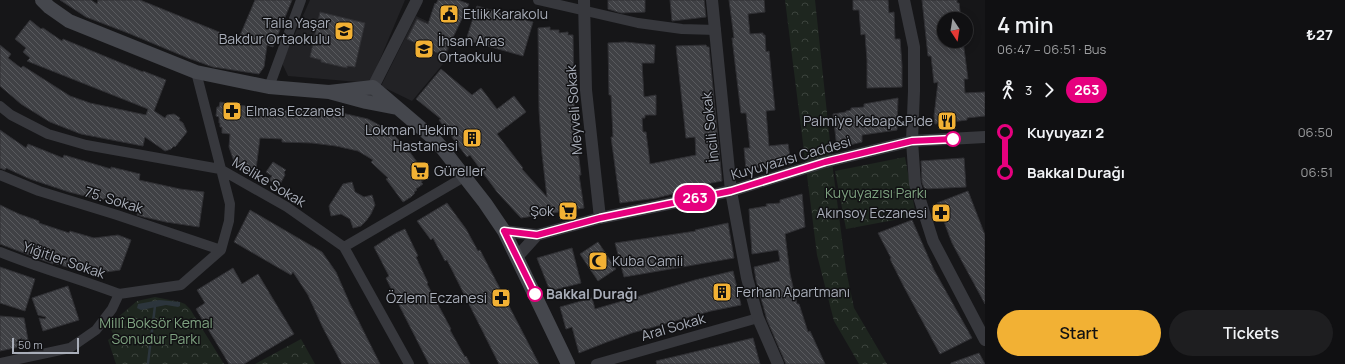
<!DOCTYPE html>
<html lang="en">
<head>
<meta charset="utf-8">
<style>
	:root { --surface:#101012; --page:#1e1e20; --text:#f1f3f6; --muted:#9c9d9f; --line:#303032; --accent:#f2b134 }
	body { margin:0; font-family:Manrope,sans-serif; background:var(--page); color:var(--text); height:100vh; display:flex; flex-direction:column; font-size:15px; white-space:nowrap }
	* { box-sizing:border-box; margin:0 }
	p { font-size:13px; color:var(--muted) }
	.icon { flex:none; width:22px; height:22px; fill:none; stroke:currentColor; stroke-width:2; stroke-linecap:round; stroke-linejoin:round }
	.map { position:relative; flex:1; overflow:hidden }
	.side { display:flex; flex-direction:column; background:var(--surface); width:360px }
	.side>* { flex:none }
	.badge { padding:0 8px; border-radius:13px; font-size:14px; line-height:26px }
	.needle { width:26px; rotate:168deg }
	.tools { position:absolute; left:937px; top:12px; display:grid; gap:8px }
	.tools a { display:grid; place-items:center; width:36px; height:36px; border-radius:50%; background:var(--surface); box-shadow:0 2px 10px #0003,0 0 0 1px var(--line); font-size:20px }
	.scale { position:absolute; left:12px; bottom:10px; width:67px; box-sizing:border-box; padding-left:4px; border:2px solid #a8adb8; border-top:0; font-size:11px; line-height:14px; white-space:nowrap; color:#a8adb8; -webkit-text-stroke:3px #111113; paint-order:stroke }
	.map>.badge { position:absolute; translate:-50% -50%; box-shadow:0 0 0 2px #fff }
	.legs { display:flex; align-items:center; gap:6px; height:44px; padding:0 12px; font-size:13px }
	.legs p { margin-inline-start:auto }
	.summary { display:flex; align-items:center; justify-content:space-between; height:68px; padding:0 12px }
	h1 { font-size:22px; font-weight:600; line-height:30px }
	.button { display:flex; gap:8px; margin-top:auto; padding:8px 12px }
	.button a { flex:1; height:46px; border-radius:24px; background:var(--accent); color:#111; font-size:16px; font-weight:600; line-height:46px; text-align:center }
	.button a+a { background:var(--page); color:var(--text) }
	ul { padding:0 12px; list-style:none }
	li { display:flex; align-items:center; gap:14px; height:40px; font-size:15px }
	li i { display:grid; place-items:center; width:6px; height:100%; margin:0 5px; background:currentColor }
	li i::after { content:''; width:10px; height:10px; margin:-5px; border:3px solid; border-radius:50%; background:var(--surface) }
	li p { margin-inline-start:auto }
	li:first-child i { background:linear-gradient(#0000 50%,currentColor 0) }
	li:last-child i { background:linear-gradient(currentColor 50%,#0000 0) }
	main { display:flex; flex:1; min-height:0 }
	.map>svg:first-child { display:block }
</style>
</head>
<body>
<main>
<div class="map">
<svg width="985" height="364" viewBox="0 0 985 364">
	<defs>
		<pattern id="park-crowns" width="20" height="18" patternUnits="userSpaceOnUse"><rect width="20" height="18" fill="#1e261f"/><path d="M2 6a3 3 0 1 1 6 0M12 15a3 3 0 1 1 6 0" fill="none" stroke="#3c433d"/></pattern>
		<pattern id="building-back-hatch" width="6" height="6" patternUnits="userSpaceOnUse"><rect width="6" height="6" fill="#404145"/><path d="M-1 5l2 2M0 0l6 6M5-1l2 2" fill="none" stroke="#595a5e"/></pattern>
	</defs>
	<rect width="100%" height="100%" fill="#161618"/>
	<path fill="#222225" d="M310 0H405L370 83 288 76 282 63Z
		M416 16 455 34 443 64 412 101 381 86Z"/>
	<path fill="url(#park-crowns)" d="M785 0H815L833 170 846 270 854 308 887 364H859L834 321 817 255Z
		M905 157 916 216 846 229 835 171Z
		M155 297 180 302 185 304 190 309 224 364H116L108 340 114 336 109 325 137 301Z
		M301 339 315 364H255Z"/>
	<path fill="#2c353c" d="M159 300 180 302V306L178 307 166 305 141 310 137 308 138 304Z"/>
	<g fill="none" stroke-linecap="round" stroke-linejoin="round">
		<path stroke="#2c353c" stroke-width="2.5" d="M148 363 155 306"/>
	</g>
	<path fill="url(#building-back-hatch)" stroke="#303034" d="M60 0H91L97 4 98 0H140L224 34 221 42 236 45 255 0H292L273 47 267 45 264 67 259 74 213 67 188 58 128 33 86 17Z
		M438 0H458L469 4 444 56 407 39 417 19 428 24 435 3 436 4Z
		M608 0H645V12L621 13 608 9Z
		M670 0H704L706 17 672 21Z
		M729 0H764L765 12 748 14 750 34 763 33V35H765L766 52 769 51 775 110 766 111 769 146 788 144 791 164 746 169 744 148H750L746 113H741L732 38H734Z
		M853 0H888L889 13 894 12 895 39H900L902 65V87L867 88V60L865 34 861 35 859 10H853Z
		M922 0H957V3H959L961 19H944V41H963L968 79H964L965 93 985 92V116L967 118V120L935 124 934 116 938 82 934 83 931 56H928Z
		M477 6 533 22 523 56 466 40Z
		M320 12 365 23 355 67 347 66V68L321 62V60L310 57Z
		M30 20 41 29 43 28 62 41 63 39 143 72V71L166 80 154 111 165 118 167 115 174 114 180 118 179 120 183 123 187 132 175 147 174 146 171 149 165 151 145 137 143 146 81 134 50 122 21 104 0 86V45L11 54 8 58 21 68 23 66 70 96 90 103 146 115 148 109 27 61 30 58 23 52 26 48 15 39Z
		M550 27V30H559V33L568 32V35H573L574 103 577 151H578L581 175H579L584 208 521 218 497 192 470 155 467 157 439 120 441 119 416 99 441 69 472 95 481 88 497 109 514 96 526 112 497 134 523 168 522 169 547 197 542 154 539 110 538 28Z
		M625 42 655 45 654 63H642L644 97 656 95V115H645V118H642L643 132H646L650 164 696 155 695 137 686 138 676 46 706 45 707 47H709L722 181 700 185 701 187 656 198 620 203 611 137H613L611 95H609L608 43Z
		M898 98 897 130 862 135V142L837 148 833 114 846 112V111L851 110V108L864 107V104Z
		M220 102 257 108H276V110L333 111 368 119 390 131 409 151 428 177 421 182 423 184 416 189 417 190 414 192 415 193 411 197 403 202 386 179 388 178 371 162 373 160 358 151 336 146 312 143 282 142V139L260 138 256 169 236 167 229 147 230 134 222 133V127H220V123H219V117L216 116 217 107H219Z
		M0 130 26 148 28 144 63 158 64 155 111 169V167L140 174 139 180 180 189 204 192 199 227 166 222 144 217 137 215 139 207 97 198V199L69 192 30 179 6 168 5 170 0 168Z
		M964 158 966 187 925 189 922 183 921 161Z
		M273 162 286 170 284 172 285 175 279 186 269 180 272 176 266 172Z
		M352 182 355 192 364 197 372 195 375 205 371 214 366 221 361 226 353 228 350 219 341 214 331 216 329 206 343 184Z
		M968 191 985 235V304L952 243 937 203Z
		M802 194 805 227 785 234 790 274 797 304H799L808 332 810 331 825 364H786L767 320 756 280 754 267 780 261 778 250 752 254 749 209 767 206 766 204 780 203V200Z
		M447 203 466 229 478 251 480 250 539 364H499L447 260 445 261 433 238 431 240 417 221Z
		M0 205 19 214 39 221V223L69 233 70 231 94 238 118 235 131 240 120 270 92 274 53 263V264L0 244Z
		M250 210 322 252 336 272 350 304 380 364H342L323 328 308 295 293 272 291 275 234 242Z
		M912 220 934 270 972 338 940 354 903 285 890 259 891 258 878 233Z
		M728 223 734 258 624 277 615 243 696 231 695 230Z
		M405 229 418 256 416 257 428 283 427 284 451 329 450 330 465 357 466 356 470 364H429L400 307 386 278 389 276 374 247 396 233Z
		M598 242 616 269 598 281 580 254Z
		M572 248 581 283 550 291 537 258Z
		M0 267 35 279 25 311 0 303Z
		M233 268 242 284 258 274 294 334 244 364H229L196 309 205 303 197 290Z
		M733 271 741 305 711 311 632 333 607 342 579 353 572 327 566 329 560 307 592 298 595 309 695 280Z
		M68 286 79 320 43 331 39 318 45 319 46 317 38 315 32 298Z
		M0 316 24 318 29 345 0 351Z
		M753 338 760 364H657L656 361Z
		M979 353 985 364H951V363Z"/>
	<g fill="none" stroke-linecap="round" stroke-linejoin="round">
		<path stroke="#37383d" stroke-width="10" d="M538 0 638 23 682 29 716 30
			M269 87 301 0
			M0 106 11 115 48 134 86 145 220 169 287 207 344 247 409 364
			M0 175 39 191 117 215 221 250
			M344 247 464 177
			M0 252C39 268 80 279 119 294
			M0 363 70 348 96 330 112 309 119 294 181 285 221 250 229 221 230 204 196 72
			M596 364 758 318"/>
		<path stroke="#37383d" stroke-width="12" d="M584 0 586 90 600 218
			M712 0 731 191 747 278 758 318 778 364
			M904 0 914 47V91L912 141 915 184 933 241 985 340
			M366 102 373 87 417 0
			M504 231 537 235 600 218 731 191 825 162 912 141 985 137
			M517 257 537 235"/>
		<path stroke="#45474d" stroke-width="14" d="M42 0 49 7 69 21 196 72 269 87 329 92 366 102 397 108
			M329 92 373 87 434 139 442 148 485 203 504 231 568 364"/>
	</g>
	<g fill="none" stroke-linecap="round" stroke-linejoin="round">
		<g stroke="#fff" stroke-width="9">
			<path id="line-1" d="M535 294 504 231 537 235 600 218 731 191 825 162 912 141 953 139"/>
		</g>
		<use href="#line-1" stroke="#e6007e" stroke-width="6"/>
	</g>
	<defs>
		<g id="civic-square" transform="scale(1)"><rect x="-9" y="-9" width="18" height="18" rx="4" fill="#f2b134" stroke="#111113"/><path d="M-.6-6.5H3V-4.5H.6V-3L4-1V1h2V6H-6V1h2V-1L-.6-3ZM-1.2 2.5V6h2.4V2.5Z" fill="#111"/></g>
		<g id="school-square" transform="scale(1)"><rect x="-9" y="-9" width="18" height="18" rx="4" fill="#f2b134" stroke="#111113"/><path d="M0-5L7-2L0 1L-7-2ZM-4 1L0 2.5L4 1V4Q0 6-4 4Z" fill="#111"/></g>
		<g id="pharmacy-square" transform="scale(1)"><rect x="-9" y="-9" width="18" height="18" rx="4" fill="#f2b134" stroke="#111113"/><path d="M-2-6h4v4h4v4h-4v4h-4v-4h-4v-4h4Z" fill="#111"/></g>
		<g id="restaurant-square" transform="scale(1)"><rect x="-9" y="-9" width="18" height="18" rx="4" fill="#f2b134" stroke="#111113"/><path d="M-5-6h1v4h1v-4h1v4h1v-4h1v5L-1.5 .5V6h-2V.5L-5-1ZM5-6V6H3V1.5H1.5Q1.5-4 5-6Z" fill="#111"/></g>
		<g id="building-square" transform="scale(1)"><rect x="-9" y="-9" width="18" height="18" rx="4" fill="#f2b134" stroke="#111113"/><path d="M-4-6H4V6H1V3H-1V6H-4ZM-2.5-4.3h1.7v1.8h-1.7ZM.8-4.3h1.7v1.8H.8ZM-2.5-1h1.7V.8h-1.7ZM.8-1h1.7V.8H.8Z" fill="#111"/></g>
		<g id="supermarket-square" transform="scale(1)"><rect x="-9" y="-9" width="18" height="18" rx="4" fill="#f2b134" stroke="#111113"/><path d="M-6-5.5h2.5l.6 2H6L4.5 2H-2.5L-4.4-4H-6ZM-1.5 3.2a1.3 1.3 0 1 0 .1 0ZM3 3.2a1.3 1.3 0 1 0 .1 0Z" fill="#111"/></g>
		<g id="mosque-square" transform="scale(1)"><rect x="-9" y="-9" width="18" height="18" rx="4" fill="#f2b134" stroke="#111113"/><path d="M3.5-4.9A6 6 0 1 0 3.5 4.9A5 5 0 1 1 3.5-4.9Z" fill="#111"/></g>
	</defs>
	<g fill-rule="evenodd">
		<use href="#civic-square" x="449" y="14"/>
		<use href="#school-square" x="344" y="31"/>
		<use href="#school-square" x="424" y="49"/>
		<use href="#pharmacy-square" x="232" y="111"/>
		<use href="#restaurant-square" x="947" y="121"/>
		<use href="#building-square" x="472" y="138"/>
		<use href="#supermarket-square" x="420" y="171"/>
		<use href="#supermarket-square" x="568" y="211"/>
		<use href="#pharmacy-square" x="941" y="213"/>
		<use href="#mosque-square" x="598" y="261"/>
		<use href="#building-square" x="722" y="292"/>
		<use href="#pharmacy-square" x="501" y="298"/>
	</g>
	<g fill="#fff" stroke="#e6007e" stroke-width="2">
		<circle cx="953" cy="139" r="7"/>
		<circle cx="535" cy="294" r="7"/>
	</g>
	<g text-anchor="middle" stroke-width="3" stroke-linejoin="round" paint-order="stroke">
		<g font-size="14" fill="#a8adb8" stroke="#111113" text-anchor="start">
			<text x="463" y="19">Etlik Karakolu</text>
			<text x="330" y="28" text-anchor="end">Talia Yaşar<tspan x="330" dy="16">Bakdur Ortaokulu</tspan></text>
			<text x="438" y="46">İhsan Aras<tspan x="438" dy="16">Ortaokulu</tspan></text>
			<text x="246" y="116">Elmas Eczanesi</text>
			<text x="933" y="126" text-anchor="end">Palmiye Kebap&amp;Pide</text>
			<text x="458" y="135" text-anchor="end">Lokman Hekim<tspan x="458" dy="16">Hastanesi</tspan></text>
			<text x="434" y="176">Güreller</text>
			<text x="554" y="216" text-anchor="end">Şok</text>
			<text x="927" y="218" text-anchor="end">Akınsoy Eczanesi</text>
			<text x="612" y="266">Kuba Camii</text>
			<text x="736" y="297">Ferhan Apartmanı</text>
			<text x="487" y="303" text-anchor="end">Özlem Eczanesi</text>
		</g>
		<g font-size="14" fill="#a8adb8" stroke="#111113">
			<text transform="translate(574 110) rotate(-94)" y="5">Meyveli Sokak</text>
			<text transform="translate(710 127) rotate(-96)" y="5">İncili Sokak</text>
			<text transform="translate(791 158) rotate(-16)" y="5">Kuyuyazısı Caddesi</text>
			<text transform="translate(269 182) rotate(31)" y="5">Melike Sokak</text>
			<text transform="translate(114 200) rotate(17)" y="5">75. Sokak</text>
			<text transform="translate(64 260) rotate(19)" y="5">Yiğitler Sokak</text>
			<text transform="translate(673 327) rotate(-16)" y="5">Aral Sokak</text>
		</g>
		<g font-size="14" fill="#7fa381" stroke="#111113">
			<text x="876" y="198">Kuyuyazısı Parkı</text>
			<text x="156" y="328">Millî Boksör Kemal<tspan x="156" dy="16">Sonudur Parkı</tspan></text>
		</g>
		<g font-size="14" font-weight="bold" fill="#a8adb8" stroke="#111113" text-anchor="start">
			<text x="546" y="299">Bakkal Durağı</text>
		</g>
	</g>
</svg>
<div class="tools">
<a><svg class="needle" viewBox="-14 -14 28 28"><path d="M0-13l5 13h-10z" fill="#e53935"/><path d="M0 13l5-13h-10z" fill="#9c9d9f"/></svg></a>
</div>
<div class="scale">50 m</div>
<b class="badge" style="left:695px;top:198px;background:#e6007e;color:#fff">263</b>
</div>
<section class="side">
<div class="summary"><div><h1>4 min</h1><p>06:47 – 06:51 · Bus</p></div><b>₺27</b></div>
<div class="legs"><svg class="icon" aria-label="walk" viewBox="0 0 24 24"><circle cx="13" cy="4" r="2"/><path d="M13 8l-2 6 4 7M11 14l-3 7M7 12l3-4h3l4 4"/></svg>3<svg class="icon" aria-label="forward" viewBox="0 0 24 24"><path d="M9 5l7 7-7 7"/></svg><b class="badge" style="background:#e6007e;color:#fff">263</b></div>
<ul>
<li><i style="color:#e6007e"></i><b>Kuyuyazı 2</b><p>06:50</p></li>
<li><i style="color:#e6007e"></i><b>Bakkal Durağı</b><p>06:51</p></li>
</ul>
<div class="button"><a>Start</a><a>Tickets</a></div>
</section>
</main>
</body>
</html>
